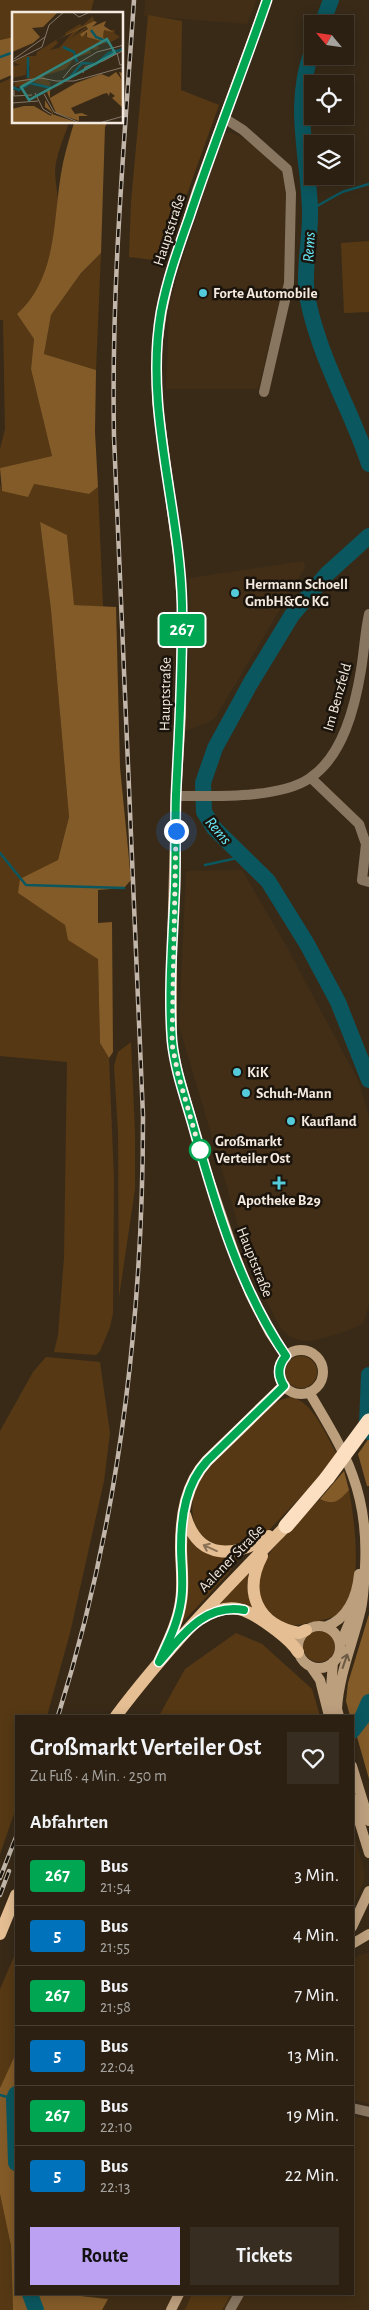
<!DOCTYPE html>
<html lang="de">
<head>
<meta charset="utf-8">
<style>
	:root { --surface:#2b2012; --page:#372d20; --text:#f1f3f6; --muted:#a6a39f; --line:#473e32; --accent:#bca0f2 }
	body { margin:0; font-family:"Alegreya Sans",sans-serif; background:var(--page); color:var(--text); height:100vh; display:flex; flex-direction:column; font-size:19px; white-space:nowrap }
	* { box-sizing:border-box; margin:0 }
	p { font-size:16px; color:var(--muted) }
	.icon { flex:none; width:28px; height:28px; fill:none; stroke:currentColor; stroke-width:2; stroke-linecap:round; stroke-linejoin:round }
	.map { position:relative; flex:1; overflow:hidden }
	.panel { position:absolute; left:15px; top:1715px; width:339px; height:580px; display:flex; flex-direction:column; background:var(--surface); border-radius:0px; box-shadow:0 2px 12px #0003,0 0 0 1px var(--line) }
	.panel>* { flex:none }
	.badge { padding:0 10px; border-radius:4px; font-size:18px; line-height:32px }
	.needle { width:32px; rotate:299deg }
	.buttons { position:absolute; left:304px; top:15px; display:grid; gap:10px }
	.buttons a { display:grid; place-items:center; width:50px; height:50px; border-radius:0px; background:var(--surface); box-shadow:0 2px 12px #0003,0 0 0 1px var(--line); font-size:25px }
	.you { position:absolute; width:25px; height:25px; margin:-12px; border:4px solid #fff; border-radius:50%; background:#1a73e8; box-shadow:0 0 0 8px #1a73e833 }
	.map>.badge { position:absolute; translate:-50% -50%; box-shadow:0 0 0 2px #fff }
	h2 { padding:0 15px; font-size:19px; line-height:45px }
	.round { display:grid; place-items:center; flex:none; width:52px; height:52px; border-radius:0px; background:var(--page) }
	.headline { display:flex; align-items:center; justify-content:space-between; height:85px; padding:0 15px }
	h1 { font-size:24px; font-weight:700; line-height:38px }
	.button { display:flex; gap:10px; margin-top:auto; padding:10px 15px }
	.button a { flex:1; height:58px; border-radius:0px; background:var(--accent); color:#111; font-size:20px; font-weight:700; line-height:58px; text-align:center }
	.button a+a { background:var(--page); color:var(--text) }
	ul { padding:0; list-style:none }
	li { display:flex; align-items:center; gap:15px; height:60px; padding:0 15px; border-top:1px solid var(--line) }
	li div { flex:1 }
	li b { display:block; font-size:19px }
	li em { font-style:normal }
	li .badge { min-width:55px; font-weight:700; text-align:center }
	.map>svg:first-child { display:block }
</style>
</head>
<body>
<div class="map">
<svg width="369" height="2310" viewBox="0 0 369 2310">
	<rect width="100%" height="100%" fill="#392a18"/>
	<path fill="#422e16" d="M145 0H257L247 24 144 16Z
		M230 132 247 140 270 159 282 171 286 184 285 281 258 389H166L169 309 178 273 220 142 224 134Z
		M304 561 305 568 215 718 209 722 185 731 190 626 189 578Z
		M242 870 288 949 359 1082 369 1117V1304L363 1324 341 1333 312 1341H302L291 1337 281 1329 253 1275 179 1026 186 871Z
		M353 1831 363 1867 365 1878 353 1907Z
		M369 1953V2104L353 2100 352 1959 360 1955Z
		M353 2116 369 2120V2310H102L107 2299 62 2294H352Z"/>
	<path fill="#563914" d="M0 0H94L90 14H14V37L0 40Z
		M148 15 182 21 181 90 219 105 163 261 129 257 131 202Z
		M14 77V122L69 123C64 137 56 155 55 171 55 182 58 194 58 205 56 244 47 287 17 314L34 339 31 369 52 456 0 468V449L5 429 3 320H0V83Z
		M369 241V312L344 313 341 243Z
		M101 253 96 370 44 354 51 315 81 273Z
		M0 484 2 491 34 484 89 494 98 487 103 607 73 605 67 535 40 523 51 610 69 817 58 860 44 868 18 893 65 925 68 940 98 958 100 1043 109 1058 114 1179 113 1313 110 1327 100 1351 96 1355 54 1352 58 1335 64 1258 67 1062 0 1056Z
		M131 1042 135 1134V1189L119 1297 118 1132 114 1066 118 1052Z
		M285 1372a16 16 0 1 1 32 0a16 16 0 1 1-32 0Z
		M46 1357 100 1362 110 1433 104 1481 70 1633 47 1716H16V1808L0 1854V1431L33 1372Z
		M291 1397C314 1402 326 1436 337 1454L319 1478 268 1531 233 1549C225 1546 217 1545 211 1542 203 1538 196 1530 194 1522 185 1485 215 1462 238 1439 252 1424 270 1400 291 1397Z
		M349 1490C354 1519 362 1574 348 1600 345 1605 341 1611 337 1615 332 1619 290 1628 285 1625 271 1618 256 1600 257 1583 258 1556 301 1518 320 1499 334 1506 339 1501 349 1490Z
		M185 1527 193 1538 242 1553 228 1574 178 1627Z
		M249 1569 247 1586 253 1608 220 1605 224 1595Z
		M303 1646a16 16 0 1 1 32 0a16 16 0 1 1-32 0Z
		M236 1633 262 1644 312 1689 320 1716H159L185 1669Z
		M16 1952V2053L0 2088V1989Z
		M0 2194 11 2246 13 2310H0Z
		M192 2294H231L222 2310H185Z"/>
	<path fill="#835b28" d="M14 37V74L0 80V40Z
		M74 123H107L105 127 101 253 81 273 51 315 44 354 96 370 95 432 98 487 89 494 34 484 28 497 2 491 0 468 52 456 31 369 34 339 17 314C60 275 52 215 63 163 66 149 70 136 74 123Z
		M40 522 67 535 74 605 116 607 120 767 131 880 124 888 98 890V923L112 922 113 1052 109 1058 100 1043 98 959 68 940 65 925 18 893 20 879 58 860 69 817 51 610Z
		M369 1438V1486H367L358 1454Z
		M344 1471 349 1490C339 1501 334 1506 320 1499Z
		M369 1614V1779L353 1723 352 1716H350L346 1701 348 1683Z
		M16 2053V2294H62L108 2299 102 2310H13L11 2246 0 2194V2088Z"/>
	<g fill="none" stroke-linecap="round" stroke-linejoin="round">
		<path stroke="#0b575f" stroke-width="2.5" d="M0 57 14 52
			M299 72 305 73
			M310 210 342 192 369 184
			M0 853 26 885 124 888
			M205 865 242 857
			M0 2095 14 2099"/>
		<path stroke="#0b575f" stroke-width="16" d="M322 24 331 0
			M312 51C292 107 308 153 310 209 311 234 305 260 306 285 307 301 313 322 318 337 332 381 355 420 369 464
			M369 536 327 574 292 615 250 684 215 748 203 783 204 812 214 828 268 881 307 944 338 1002 369 1080
			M369 1375 367 1424 369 1432
			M352 1731 362 1718 369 1702
			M16 2094 14 2099 16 2163
			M30 2294 36 2310"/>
		<path stroke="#887661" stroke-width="10" d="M224 118 243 130 287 169 291 193 289 283 264 392
			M311 778 359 824 366 844 362 880 369 882
			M176 796C213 796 280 799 310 778 343 756 355 707 361 670 364 652 365 632 369 614
			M352 2108 369 2112
			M230 2310 239 2294"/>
		<path stroke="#bc9f7d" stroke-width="10" d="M267 0 197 191 170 275 162 311 157 346V400L178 555 182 603 181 716 176 796 172 946V1044L178 1073 206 1170 234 1252 250 1294 270 1333 286 1356
			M279 1372a22 22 0 1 1 44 0a22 22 0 1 1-44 0Z
			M309 1392C346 1454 369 1492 365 1567 364 1581 364 1595 361 1609 353 1643 339 1674 337 1709
			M298 1647a21 21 0 1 1 42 0a21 21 0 1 1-42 0Z
			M325 1627C348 1619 357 1596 359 1574
			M340 1645 357 1604
			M333 1662 331 1688 339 1716
			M311 1667 320 1680 329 1716
			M352 1766 369 1821
			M352 1798 369 1853
			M352 1927 369 1891
			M352 1944 369 1934
			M171 2310 179 2294"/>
		<path stroke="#e5be93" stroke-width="12" d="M185 1515C198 1561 235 1558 269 1536
			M262 1556C243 1592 257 1625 299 1633L306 1630
			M202 1618C231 1600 248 1609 273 1628 282 1635 292 1642 298 1652
			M159 1662C168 1642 178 1623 181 1601 184 1583 181 1565 181 1547 181 1515 186 1484 207 1461L284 1386
			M116 1716C167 1648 227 1587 286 1526
			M0 1934 16 1895"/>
		<path stroke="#fbdfc0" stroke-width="15" d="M286 1526 327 1478"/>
		<g stroke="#c1b6a9" stroke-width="4.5">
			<path id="rail" d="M58 1716C119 1522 143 1320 143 1116L114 437C111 291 124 145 134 0
				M0 1878 16 1837
				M0 1895 9 1871"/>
		</g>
		<use href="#rail" stroke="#1b140c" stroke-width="2.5" stroke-dasharray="8" stroke-linecap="butt"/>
		<path stroke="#fbdfc0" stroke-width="15" d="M327 1478 369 1421"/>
	</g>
	<defs><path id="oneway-shaft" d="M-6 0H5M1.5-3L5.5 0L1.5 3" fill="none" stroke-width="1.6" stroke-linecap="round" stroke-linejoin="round" transform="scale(1.25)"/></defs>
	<use stroke="#8a7256" href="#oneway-shaft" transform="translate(210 1548) rotate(-156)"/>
	<use stroke="#6c5a44" href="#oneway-shaft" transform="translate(345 1661) rotate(-71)"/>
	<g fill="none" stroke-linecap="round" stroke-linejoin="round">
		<g stroke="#fff" stroke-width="11">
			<path id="line" d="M244 1610C204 1603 182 1636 159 1662 168 1642 178 1623 181 1601 184 1583 181 1565 181 1547 181 1515 186 1484 207 1461L284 1386C277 1375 278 1365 286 1356 240 1289 216 1207 194 1129 186 1100 175 1071 172 1041 168 990 173 937 175 886 176 856 175 825 176 795 179 732 183 669 182 605 180 507 144 410 161 312 167 280 178 249 189 218 213 145 242 73 267 0"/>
		</g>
		<use href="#line" stroke="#00a651" stroke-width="8"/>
		<path stroke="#f4eadf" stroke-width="5" stroke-dasharray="0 9" d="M176 831 172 1044 178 1074 201 1154 200 1150"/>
	</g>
	<g fill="#53cbda" stroke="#1b140c" stroke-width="2">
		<circle cx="203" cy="293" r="5"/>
		<circle cx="235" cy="593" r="5"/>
		<circle cx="237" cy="1072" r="5"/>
		<circle cx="246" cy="1093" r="5"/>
		<circle cx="291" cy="1121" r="5"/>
		<path d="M276.5 1175.5h5v5h5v5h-5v5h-5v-5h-5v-5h5z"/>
	</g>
	<circle fill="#fff" stroke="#00a651" stroke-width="2.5" cx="200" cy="1150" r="10"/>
	<g text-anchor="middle" stroke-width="5" stroke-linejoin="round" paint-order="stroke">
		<g font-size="15" fill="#f4eadf" stroke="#1b140c">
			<text transform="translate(169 230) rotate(-72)" y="5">Hauptstraße</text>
			<text transform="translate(165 694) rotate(-89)" y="5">Hauptstraße</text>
			<text transform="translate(337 697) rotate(-74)" y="5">Im Benzfeld</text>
			<text transform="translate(255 1262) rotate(68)" y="5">Hauptstraße</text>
			<text transform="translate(231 1558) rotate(-46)" y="5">Aalener Straße</text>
		</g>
		<g font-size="15" font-weight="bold" fill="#f4eadf" stroke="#1b140c" text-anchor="start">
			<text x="213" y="298">Forte Automobile</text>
			<text x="245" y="589">Hermann Schoell<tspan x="245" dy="17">GmbH&amp;Co KG</tspan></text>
			<text x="247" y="1077">KiK</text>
			<text x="256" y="1098">Schuh-Mann</text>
			<text x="301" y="1126">Kaufland</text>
			<text x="279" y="1205" text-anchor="middle">Apotheke B29</text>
		</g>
		<g font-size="15" font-weight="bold" fill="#f4eadf" stroke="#1b140c" text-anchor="start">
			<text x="215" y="1146">Großmarkt<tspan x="215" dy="17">Verteiler Ost</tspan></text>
		</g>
		<g font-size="16" font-style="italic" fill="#69eafa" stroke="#1b140c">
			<text transform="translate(308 247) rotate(-87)" y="6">Rems</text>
			<text transform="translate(219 830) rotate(50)" y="6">Rems</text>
		</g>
	</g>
	<g transform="translate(12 12)">
		<rect width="111" height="111" fill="#392a18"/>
		<path d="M81 4 82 9 70 15 58 27 81 10 68 22 74 21 75 25 95 31 91 25 92 18H103L102 21 108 25 101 29 84 34 88 36 83 38 78 37 79 41 62 46 54 57 31 64 39 71 37 75 21 70 3 75V70L16 66 18 56 15 51 14 63 0 66V54L8 53 1 50 14 44H24L25 40 44 28 46 31 38 38 47 36 62 19 54 24 53 21 68 12 70 14Z" fill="#563914"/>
		<path d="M46 0 31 15 20 16 28 25 21 31 0 40V1ZM82 9 85 10 80 15 94 9 92 14 101 20 92 18 91 25 95 30V31L75 25V20L70 25 68 22 76 17 74 14 44 28ZM111 55V96L100 86 103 84 98 80 97 84 95 81 91 82 59 96 63 102 70 101 76 104H67V109L73 111 44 101 35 80 39 75 53 71 38 77V86L64 71 89 62 97 65 104 60 110 68 107 60 111 61ZM33 88 41 101 40 102 67 111H0V97L12 94H22L39 104 40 100 33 95Z" fill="#835b28"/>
		<path fill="none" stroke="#0b575f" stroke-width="2.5" d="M79 18 84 25 96 30M51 35 62 40 65 50M16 45V66M56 68 70 51 84 52 97 41 112 37M0 75 7 78 18 71 39 76"/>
		<path fill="none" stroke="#847768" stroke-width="1" d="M60 0 67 5 78 0M105 41 108 53 112 52M2 47 33 25M91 49 112 38M0 50 30 35 37 13 52 0M71 61 73 55 91 49M51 66 60 55 85 40 112 33M44 69H62L112 55M0 70 29 66 44 69M2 78V84L20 83M23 81 31 97 39 102M32 82 42 100 68 111M0 91 26 89M87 111 112 104"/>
		<path fill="#31877f" fill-opacity="0.15" stroke="#31877f" stroke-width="2.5" d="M95 27 103 41 17 88 9 75Z"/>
		<rect width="111" height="111" fill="none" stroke="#f4eadf" stroke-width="2.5"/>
	</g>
</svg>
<div class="buttons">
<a><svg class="needle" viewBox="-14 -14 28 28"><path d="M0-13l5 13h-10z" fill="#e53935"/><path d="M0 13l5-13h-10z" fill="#a6a39f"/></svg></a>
<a><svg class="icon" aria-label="locate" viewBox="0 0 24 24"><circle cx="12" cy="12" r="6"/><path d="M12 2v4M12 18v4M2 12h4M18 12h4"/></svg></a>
<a><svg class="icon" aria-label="layers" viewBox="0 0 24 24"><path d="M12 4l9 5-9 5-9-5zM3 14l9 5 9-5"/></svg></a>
</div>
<div class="you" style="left:176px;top:831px"></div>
<b class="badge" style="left:182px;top:630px;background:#00a651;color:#fff">267</b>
<section class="panel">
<div class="headline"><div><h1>Großmarkt Verteiler Ost</h1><p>Zu Fuß · 4 Min. · 250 m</p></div><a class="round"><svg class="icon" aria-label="heart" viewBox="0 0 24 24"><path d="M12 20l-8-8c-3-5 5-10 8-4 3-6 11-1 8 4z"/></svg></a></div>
<h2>Abfahrten</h2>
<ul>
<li><span class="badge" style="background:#00a651;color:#fff">267</span><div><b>Bus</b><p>21:54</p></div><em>3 Min.</em></li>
<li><span class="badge" style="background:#0072bc;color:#fff">5</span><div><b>Bus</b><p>21:55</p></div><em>4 Min.</em></li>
<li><span class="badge" style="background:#00a651;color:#fff">267</span><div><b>Bus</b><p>21:58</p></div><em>7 Min.</em></li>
<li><span class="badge" style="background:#0072bc;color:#fff">5</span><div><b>Bus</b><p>22:04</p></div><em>13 Min.</em></li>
<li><span class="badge" style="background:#00a651;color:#fff">267</span><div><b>Bus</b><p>22:10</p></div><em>19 Min.</em></li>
<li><span class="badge" style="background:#0072bc;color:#fff">5</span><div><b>Bus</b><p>22:13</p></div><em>22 Min.</em></li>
</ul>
<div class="button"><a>Route</a><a>Tickets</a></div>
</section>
</div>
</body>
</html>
